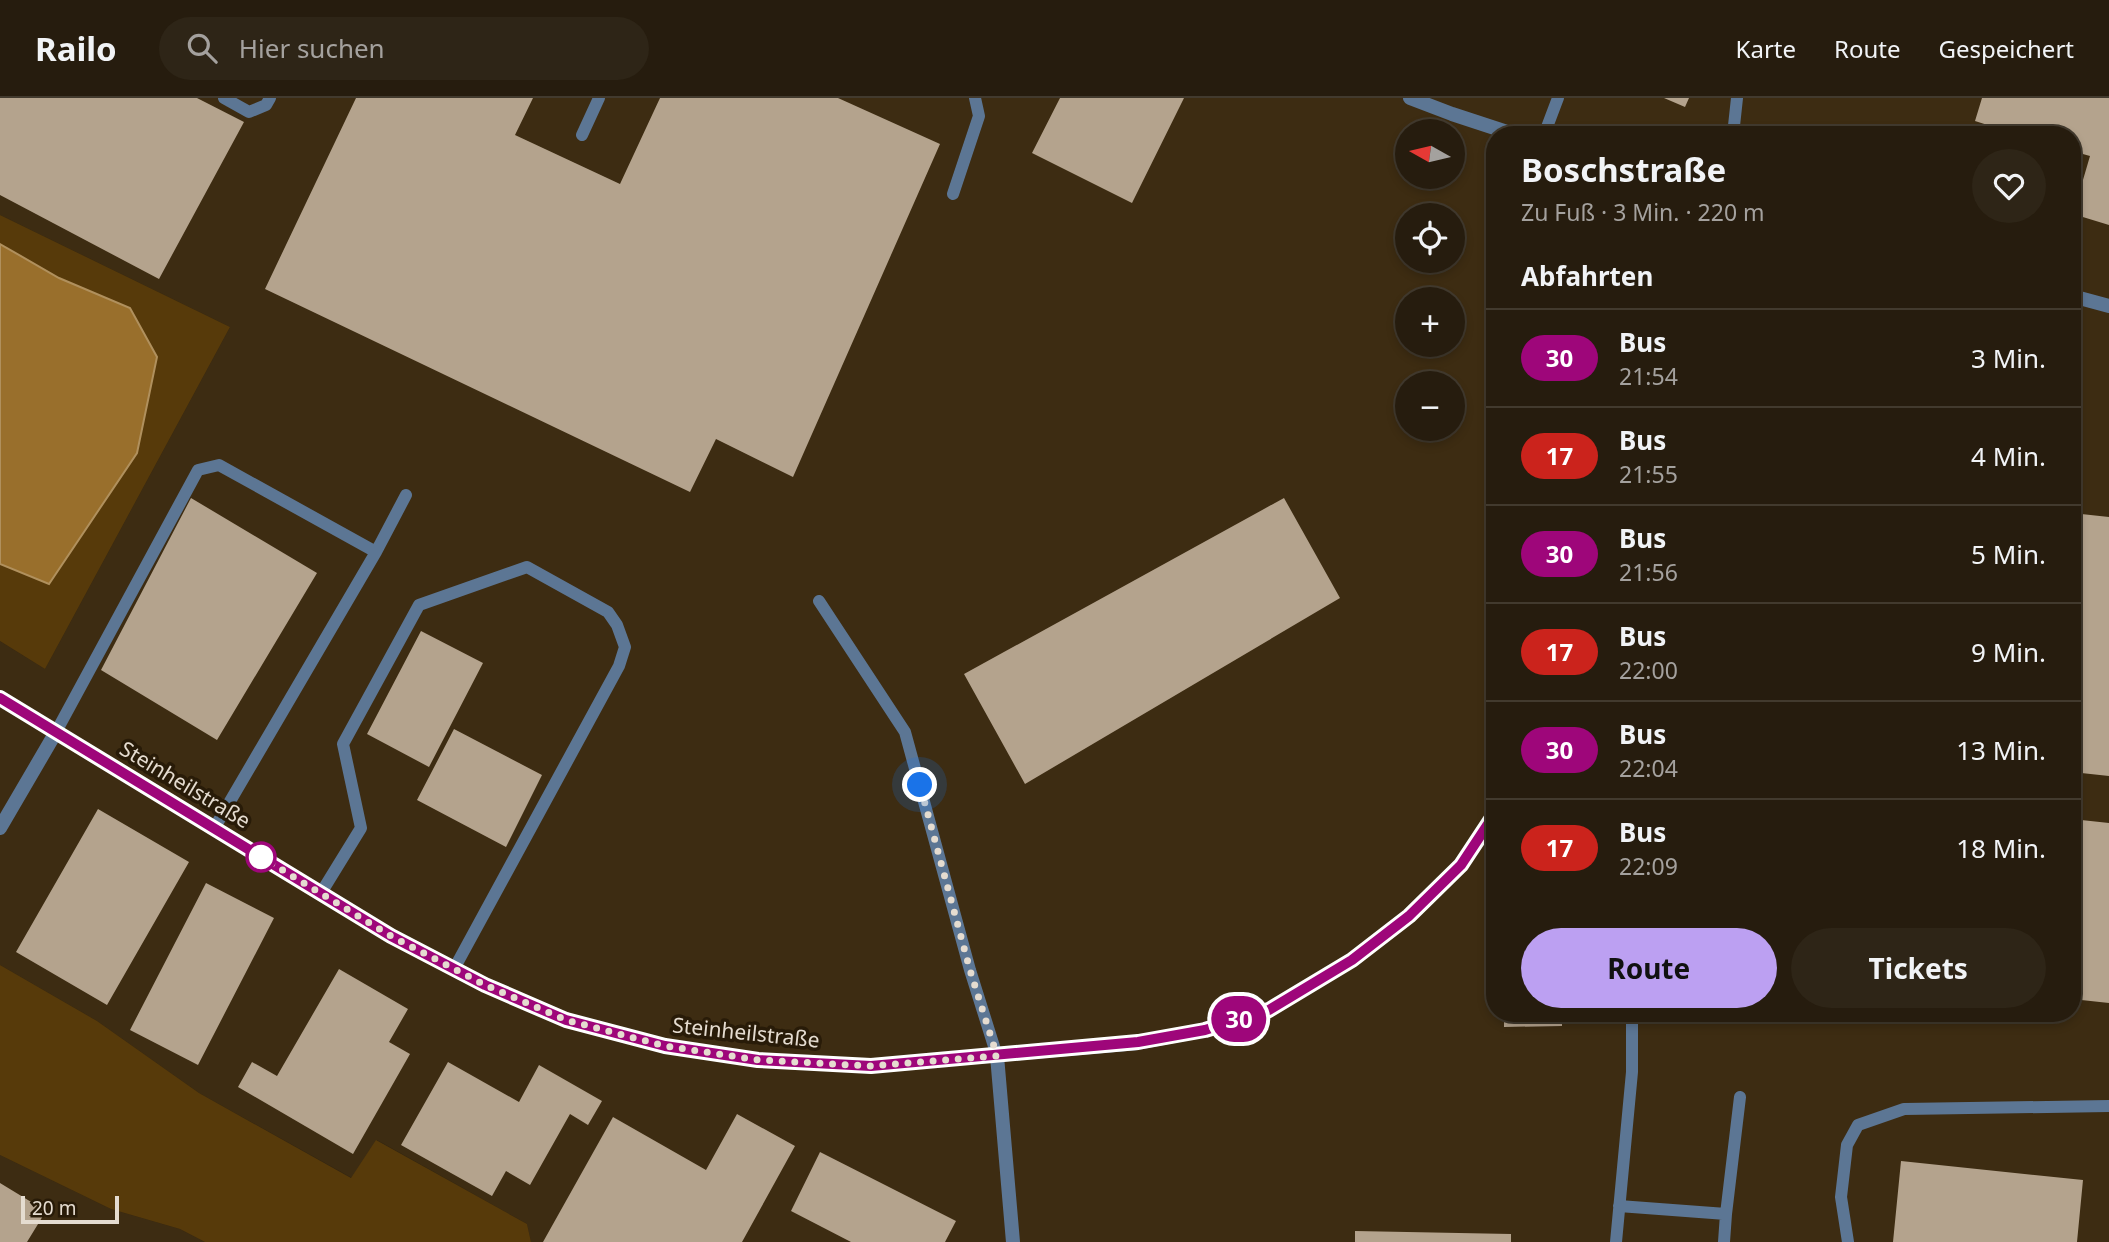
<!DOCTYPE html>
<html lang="de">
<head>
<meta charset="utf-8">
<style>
	:root { --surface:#261c0e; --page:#2e2517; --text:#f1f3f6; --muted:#a4a19e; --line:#423a2e; --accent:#bca0f2 }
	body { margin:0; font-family:"Noto Sans",sans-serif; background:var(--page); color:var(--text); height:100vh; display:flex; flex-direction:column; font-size:26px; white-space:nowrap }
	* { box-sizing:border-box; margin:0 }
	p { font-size:23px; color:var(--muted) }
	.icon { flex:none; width:38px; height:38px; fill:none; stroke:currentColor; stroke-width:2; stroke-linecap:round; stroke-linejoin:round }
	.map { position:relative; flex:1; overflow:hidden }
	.drawer { position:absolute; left:1486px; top:28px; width:595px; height:896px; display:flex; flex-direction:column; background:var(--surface); border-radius:28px; box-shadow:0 4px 10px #0003,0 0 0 2px var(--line) }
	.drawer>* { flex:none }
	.badge { padding:0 14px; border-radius:23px; font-size:24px; line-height:46px }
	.needle { width:46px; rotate:278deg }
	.tools { position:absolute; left:1395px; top:21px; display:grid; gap:14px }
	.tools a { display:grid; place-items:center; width:70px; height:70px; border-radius:50%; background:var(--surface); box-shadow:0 4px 10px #0003,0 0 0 2px var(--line); font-size:35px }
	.scale { position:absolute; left:21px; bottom:18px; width:98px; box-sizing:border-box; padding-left:7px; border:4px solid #e5dcd0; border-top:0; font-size:19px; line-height:24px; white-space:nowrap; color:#e5dcd0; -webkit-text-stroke:5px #281b08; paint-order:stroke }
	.you { position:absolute; width:35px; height:35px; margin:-18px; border:5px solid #fff; border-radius:50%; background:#1a73e8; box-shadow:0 0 0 10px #1a73e833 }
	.map>.badge { position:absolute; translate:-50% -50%; box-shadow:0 0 0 4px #fff }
	h2 { padding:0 35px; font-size:26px; line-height:63px }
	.round { display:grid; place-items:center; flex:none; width:74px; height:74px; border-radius:37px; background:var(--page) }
	.headline { display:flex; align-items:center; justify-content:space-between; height:119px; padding:0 35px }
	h1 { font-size:33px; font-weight:700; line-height:52px }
	.button { display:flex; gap:14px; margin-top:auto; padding:14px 35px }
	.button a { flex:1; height:80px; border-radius:42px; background:var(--accent); color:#111; font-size:28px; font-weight:700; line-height:80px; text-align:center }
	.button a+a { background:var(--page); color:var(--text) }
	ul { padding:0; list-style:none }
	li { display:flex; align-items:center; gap:21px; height:98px; padding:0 35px; border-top:2px solid var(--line) }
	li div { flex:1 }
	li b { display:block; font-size:26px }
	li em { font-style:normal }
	li .badge { min-width:77px; font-weight:700; text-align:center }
	header { display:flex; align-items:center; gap:42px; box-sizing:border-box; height:98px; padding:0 35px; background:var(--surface); border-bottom:2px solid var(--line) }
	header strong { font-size:33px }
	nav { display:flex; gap:38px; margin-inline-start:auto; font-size:24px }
	.search { width:490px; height:63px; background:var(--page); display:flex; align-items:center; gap:18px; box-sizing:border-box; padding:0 24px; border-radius:38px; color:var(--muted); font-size:26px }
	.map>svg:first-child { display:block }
</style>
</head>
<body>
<header>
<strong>Railo</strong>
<div class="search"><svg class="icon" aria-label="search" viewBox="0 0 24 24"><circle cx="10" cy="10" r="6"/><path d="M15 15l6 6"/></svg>Hier suchen</div>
<nav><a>Karte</a><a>Route</a><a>Gespeichert</a></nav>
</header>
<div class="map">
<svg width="2109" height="1144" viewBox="0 0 2109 1144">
	<rect width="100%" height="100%" fill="#322512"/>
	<path fill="#3d2c12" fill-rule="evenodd" d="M0 0H2109V1144H531L527 1126 377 1042 352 1080 199 995 97 923 0 867V543L45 571 230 229 0 117ZM1407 33H1452V79H1407ZM1494 37H2072V915H1494ZM1407 117H1452V163H1407ZM1407 201H1452V247H1407ZM1407 285H1452V331H1407Z
		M0 1057 111 1111 180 1131 205 1144H0Z"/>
	<path fill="#573a0a" d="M0 117 230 229 45 571 0 543V466L49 486 59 180 0 146Z
		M0 867 97 923 199 995 351 1080 376 1042 527 1126 531 1144H205L180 1131 111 1111 0 1057Z"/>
	<path fill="#996f2c" stroke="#b0905d" stroke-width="2" d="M0 146 59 180 130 210 157 259 137 355 49 486 0 466Z"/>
	<path fill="#b4a38d" d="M0 0H197L244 24 159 181 0 97Z
		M356 0H533L515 37 620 86 660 0H838L940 46 793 379 716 341 690 394 265 191Z
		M1060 0H1184L1132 105 1032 55Z
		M1664 0H1689L1685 9Z
		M1982 0H2109V127L2073 116 2090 58 2072 53V37H2019L1975 23Z
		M191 400 317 475 217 642 101 572Z
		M1284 400 1340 500 1025 686 964 576Z
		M2072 415 2109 419V678L2072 674Z
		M421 533 483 565 429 669 367 636Z
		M454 631 542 677 506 749 417 702Z
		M98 711 189 764 107 907 16 854Z
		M2072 721 2109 725V905L2072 901Z
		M206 785 274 820 198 967 130 932Z
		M339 871 408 911 389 944 410 956 353 1056 238 989 252 964 277 978Z
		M1504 915H1562V928L1504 929Z
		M448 964 519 1004 539 967 602 1003 588 1027 570 1016 530 1087 506 1073 492 1098 401 1047Z
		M737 1016 795 1048 742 1144H543L613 1019 706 1072Z
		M820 1054 956 1123 945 1144H851L791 1113Z
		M1901 1063 2083 1082 2077 1144H1893Z
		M0 1085 46 1113 27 1144H0Z
		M1355 1133 1511 1136V1144H1355Z"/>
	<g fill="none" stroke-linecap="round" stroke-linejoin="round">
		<path stroke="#5c7694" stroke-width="12" d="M224 0 249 14 266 7 270 0
			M582 37 599 0
			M1544 37 1558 0
			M1733 37 1737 0
			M953 96 979 18 975 0
			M819 503 905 634 970 872 997 958
			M56 634 198 372 219 367 376 454
			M215 729 376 454 406 397
			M321 795 361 730 343 646 419 507 527 469 608 514 617 527 625 549 619 568 454 871
			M1619 1108 1726 1116 1724 1144
			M1726 1116 1740 999
			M1616 1144 1632 974V915
			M1848 1144 1841 1099 1847 1047 1858 1027 1904 1011 2109 1008"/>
		<path stroke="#5c7694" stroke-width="14" d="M1410 0 1452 16 1516 37
			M2072 198 2109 208
			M0 600 391 838 485 887 566 922 665 948 758 962 871 968 1138 945 1205 932 1269 912 1352 862 1409 818 1461 767 1494 717
			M0 730 56 634
			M997 958 1013 1144"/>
	</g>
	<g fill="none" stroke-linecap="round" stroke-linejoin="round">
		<g stroke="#fff" stroke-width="16">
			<path id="line" d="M0 600 391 838 485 887 566 922 665 948 758 962 871 968 1138 944 1205 932 1269 912 1352 862 1409 818 1461 767 1494 717"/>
		</g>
		<use href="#line" stroke="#9e067a" stroke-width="10"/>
		<path stroke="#e5dcd0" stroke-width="7" stroke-dasharray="0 12.6" d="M261 759 391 838 485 887 566 922 665 948 758 962 871 968 997 958 970 872 920 687"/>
	</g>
	<circle fill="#fff" stroke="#9e067a" stroke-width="3.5" cx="261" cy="759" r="14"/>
	<g text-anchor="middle" stroke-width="7" stroke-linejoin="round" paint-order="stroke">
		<g font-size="21" fill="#e5dcd0" stroke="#281b08">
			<text transform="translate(185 687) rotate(31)" y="7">Steinheilstraße</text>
			<text transform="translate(746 935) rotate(6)" y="7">Steinheilstraße</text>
		</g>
	</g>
</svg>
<div class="tools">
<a><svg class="needle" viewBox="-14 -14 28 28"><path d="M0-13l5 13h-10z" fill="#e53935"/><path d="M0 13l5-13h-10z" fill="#a4a19e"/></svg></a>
<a><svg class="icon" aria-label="locate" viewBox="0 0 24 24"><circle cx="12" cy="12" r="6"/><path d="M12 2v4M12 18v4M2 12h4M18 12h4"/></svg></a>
<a>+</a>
<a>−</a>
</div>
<div class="scale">20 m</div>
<div class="you" style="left:920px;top:687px"></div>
<b class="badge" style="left:1239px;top:921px;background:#9e067a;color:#fff">30</b>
<section class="drawer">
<div class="headline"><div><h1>Boschstraße</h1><p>Zu Fuß · 3 Min. · 220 m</p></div><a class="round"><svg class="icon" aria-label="heart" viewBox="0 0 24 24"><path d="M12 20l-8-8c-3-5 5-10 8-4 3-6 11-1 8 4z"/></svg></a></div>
<h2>Abfahrten</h2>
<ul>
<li><span class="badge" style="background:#9e067a;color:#fff">30</span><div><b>Bus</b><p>21:54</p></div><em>3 Min.</em></li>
<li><span class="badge" style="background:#cb231c;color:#fff">17</span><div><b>Bus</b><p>21:55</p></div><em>4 Min.</em></li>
<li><span class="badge" style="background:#9e067a;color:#fff">30</span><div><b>Bus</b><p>21:56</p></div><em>5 Min.</em></li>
<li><span class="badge" style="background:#cb231c;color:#fff">17</span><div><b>Bus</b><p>22:00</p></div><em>9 Min.</em></li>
<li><span class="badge" style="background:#9e067a;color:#fff">30</span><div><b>Bus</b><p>22:04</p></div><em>13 Min.</em></li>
<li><span class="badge" style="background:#cb231c;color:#fff">17</span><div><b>Bus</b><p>22:09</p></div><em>18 Min.</em></li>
</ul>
<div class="button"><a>Route</a><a>Tickets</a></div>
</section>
</div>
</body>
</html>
